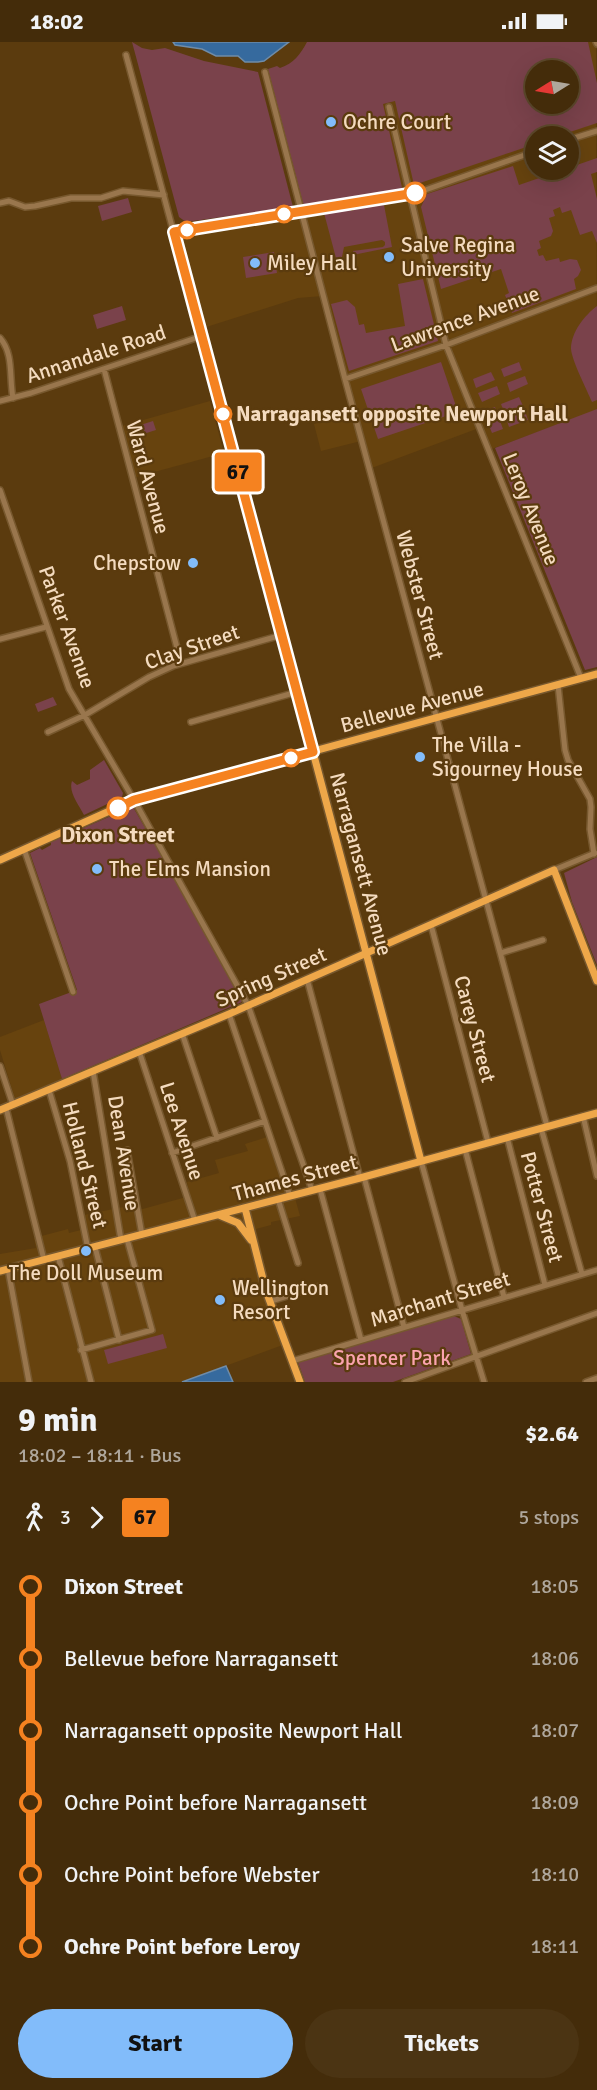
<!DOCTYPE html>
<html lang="en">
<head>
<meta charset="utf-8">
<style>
	:root { --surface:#442c0a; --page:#4b3413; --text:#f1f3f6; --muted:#afa79c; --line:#5c482b; --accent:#82bcfa }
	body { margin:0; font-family:Signika,sans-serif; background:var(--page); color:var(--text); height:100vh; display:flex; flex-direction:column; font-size:22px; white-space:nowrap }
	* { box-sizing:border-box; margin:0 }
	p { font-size:20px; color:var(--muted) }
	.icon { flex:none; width:33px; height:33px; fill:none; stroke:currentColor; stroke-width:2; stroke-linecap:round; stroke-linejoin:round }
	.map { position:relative; height:1340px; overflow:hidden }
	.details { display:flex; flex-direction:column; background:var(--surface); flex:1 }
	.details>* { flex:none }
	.badge { padding:0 12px; border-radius:4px; font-size:21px; line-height:39px }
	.needle { width:39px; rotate:259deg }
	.tools { position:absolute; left:525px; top:18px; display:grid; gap:12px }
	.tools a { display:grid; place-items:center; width:54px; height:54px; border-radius:50%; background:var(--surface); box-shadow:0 6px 24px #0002,0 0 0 2px var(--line); font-size:30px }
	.map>.badge { position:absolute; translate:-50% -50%; box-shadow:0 0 0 3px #fff }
	.legs { display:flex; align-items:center; gap:9px; height:66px; padding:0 18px; font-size:20px }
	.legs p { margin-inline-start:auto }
	.headline { display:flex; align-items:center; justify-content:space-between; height:102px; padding:0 18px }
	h1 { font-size:33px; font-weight:800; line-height:45px }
	.primary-button { display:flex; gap:12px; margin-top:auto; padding:12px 18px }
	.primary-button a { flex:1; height:69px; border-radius:36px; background:var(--accent); color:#111; font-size:24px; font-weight:800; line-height:69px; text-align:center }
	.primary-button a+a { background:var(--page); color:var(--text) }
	ul { padding:0 18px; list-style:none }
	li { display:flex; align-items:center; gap:21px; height:72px; font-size:22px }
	li i { display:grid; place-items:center; width:9px; height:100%; margin:0 8px; background:currentColor }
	li i::after { content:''; width:15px; height:15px; margin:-8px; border:4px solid; border-radius:50%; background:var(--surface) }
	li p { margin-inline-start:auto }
	li:first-child i { background:linear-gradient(#0000 50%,currentColor 0) }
	li:last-child i { background:linear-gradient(currentColor 50%,#0000 0) }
	.status { display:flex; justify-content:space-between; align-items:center; height:42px; padding:0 30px; background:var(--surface); direction:ltr }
	.status svg { height:16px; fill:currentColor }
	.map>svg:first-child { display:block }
</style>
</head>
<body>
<div class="status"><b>18:02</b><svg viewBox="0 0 49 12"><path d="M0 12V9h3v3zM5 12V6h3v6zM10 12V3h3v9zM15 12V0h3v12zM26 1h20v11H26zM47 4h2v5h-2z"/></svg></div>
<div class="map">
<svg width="597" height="1340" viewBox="0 0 597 1340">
	<rect width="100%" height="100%" fill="#5b3b0e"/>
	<path fill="#67430e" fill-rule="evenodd" d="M307 0H596L597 368 489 408 479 386 369 427 361 399 321 409 314 382 354 372 323 254 298 256 200 287 174 190 300 169 265 30 286 25 297 18ZM536 28H568V62H536ZM536 94H568V128H536Z
		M210 359 224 411 136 435 122 384Z
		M44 978 62 1037 15 1057 0 1008V995Z
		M267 1095 287 1157 295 1156 300 1174 271 1180V1183L256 1187 269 1241 291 1300 182 1340H0V1212L36 1206 34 1196 68 1187 69 1191 81 1188 79 1174 133 1163 139 1168 190 1154 187 1140 219 1131 215 1118 248 1109 245 1102Z"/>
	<path fill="#7a424b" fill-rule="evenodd" d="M132 0 142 6 152 8 165 6 204 19 258 30 293 165 186 180 179 175Z
		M307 0H588L597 41V81L558 94H536L535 102 414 143 395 59 383 62 403 150 304 165 268 27 277 24 280 26C294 21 300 13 307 0ZM536 28H568V62H536Z
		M597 116V130L591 132 597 157V201L592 189 580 193 571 168 562 171 560 165 553 168 555 174 549 176 553 189 551 194 539 199 541 206 537 208 539 214 543 213 546 219 559 216 560 220 570 217 577 218 581 228 578 234 574 237 576 247 512 271 505 253 509 251 501 227 441 247 421 165 427 152 513 124 519 143Z
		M128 156 132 170 102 179 98 164Z
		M384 163 392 205 353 213V209L383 205 385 203V200L382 198 344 205 342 215 336 216 324 171 350 168 352 169 357 166Z
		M274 210 277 231 246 236 243 215Z
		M423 237 438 299 349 329 331 262 347 258 355 265 359 283 364 282 366 291 405 284 398 242Z
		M122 264 126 278 97 287 93 273Z
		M597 264V358L592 360C587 348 572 319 571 307 571 290 585 273 597 264Z
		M441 320 458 370 378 397 361 347Z
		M519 320 522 328 504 335 501 327Z
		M491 330 495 338 476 346 473 337Z
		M525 334 528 342 510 350 507 341Z
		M497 344 500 352 482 360 478 351Z
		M519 355 523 364 504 370 501 362Z
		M495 365 503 387 492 391 483 369Z
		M597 367V625L585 628 495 406Z
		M525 369 528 378 509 385 506 376Z
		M153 379 156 388 137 394 134 385Z
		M53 655 57 663 38 670 35 662Z
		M104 718 123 751 122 755 84 773C79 763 68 750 72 739L77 743 90 737V728Z
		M133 765 182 849 242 960 62 1037 39 962 77 948 30 811 40 806 42 808 51 803V800L111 774 115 776 120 774 123 769Z
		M597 815V923L572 860 564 831Z
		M454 1274 461 1277 471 1312 393 1340H305L298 1320Z
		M163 1292 167 1306 108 1322 104 1308Z"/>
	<path fill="#366a9e" stroke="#6f8ca8" stroke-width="1.5" d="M173 0H289L264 19 258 20H245L238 14H216L202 7 175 3Z
		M226 1324 233 1340H182Z"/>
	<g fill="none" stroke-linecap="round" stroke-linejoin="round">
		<g stroke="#77582e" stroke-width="8">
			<path id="minor" d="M596 0 597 2
				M126 13 313 710
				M265 30 345 337 547 1084
				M389 65 446 303 581 636
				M568 98 597 89
				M0 161 9 159 25 165 35 164 71 156H101L123 149 164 153
				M174 190 411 153 536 109
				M0 296C14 312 9 335 13 356
				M104 327 181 621
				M345 337 446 303 597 246
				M0 359 31 351 202 294
				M0 448 69 647 134 758 248 963 312 1148
				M0 597 46 585
				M558 643 565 708 568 718 590 757 591 765 590 787 594 812
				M191 680 297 650
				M48 690 85 673 149 635 173 624 282 593
				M24 807 73 950
				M554 828 595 811
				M431 883 488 1100
				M501 911 543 898
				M307 937 360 1136
				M229 972 290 1154
				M182 991 217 1096
				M139 1009 195 1179
				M0 1024 13 1063
				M93 1029 121 1198
				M49 1048 70 1119 88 1207
				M6 1066 44 1218
				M583 1074 597 1134
				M541 1086 582 1232
				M507 1095 545 1243
				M465 1107 504 1255
				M127 1108 142 1193
				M172 1111 265 1079
				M421 1119 462 1268 484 1340
				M364 1135 404 1285
				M320 1147 361 1298
				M278 1157 298 1221
				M95 1205 119 1298
				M58 1214 91 1340
				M8 1227 29 1340
				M271 1259 320 1244
				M81 1308 152 1288 127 1197
				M292 1319 597 1228
				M405 1340 597 1271
				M586 1340 597 1336"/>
		</g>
		<g stroke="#77582e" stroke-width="10">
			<path id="major" d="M313 710 421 1119
				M0 818 134 758 597 632
				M0 1068 229 972 554 828 597 939
				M245 1166 266 1249 300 1340
				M219 1173 238 1181 251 1198
				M0 1229 360 1136 597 1071"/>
		</g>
		<use href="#minor" stroke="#99764d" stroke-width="5"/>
		<use href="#major" stroke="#eea749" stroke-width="7"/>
	</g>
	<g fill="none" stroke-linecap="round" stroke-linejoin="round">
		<g stroke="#fff" stroke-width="14">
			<path id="line-1" d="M118 766 134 758 313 710 174 190 415 151"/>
		</g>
		<use href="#line-1" stroke="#f58220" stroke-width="9"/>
	</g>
	<g fill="#82bcfa" stroke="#5b3b0e" stroke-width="2">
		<circle cx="331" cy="80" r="6"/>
		<circle cx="389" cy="215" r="6"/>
		<circle cx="255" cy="221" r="6"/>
		<circle cx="193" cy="521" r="6"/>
		<circle cx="420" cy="715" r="6"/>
		<circle cx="97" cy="827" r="6"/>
		<circle cx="86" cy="1209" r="6"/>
		<circle cx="220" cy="1258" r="6"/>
	</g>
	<g fill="#fff" stroke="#f58220" stroke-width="3">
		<circle cx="415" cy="151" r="10"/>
		<circle cx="284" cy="172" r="8"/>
		<circle cx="187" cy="188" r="8"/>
		<circle cx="223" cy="372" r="8"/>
		<circle cx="291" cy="716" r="8"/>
		<circle cx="118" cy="766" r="10"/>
	</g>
	<g text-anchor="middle" stroke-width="4.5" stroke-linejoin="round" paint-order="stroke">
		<g font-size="21" fill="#f4dbbf" stroke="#5b3b0e" text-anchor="start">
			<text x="343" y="87">Ochre Court</text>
			<text x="401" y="210">Salve Regina<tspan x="401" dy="24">University</tspan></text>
			<text x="267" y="228">Miley Hall</text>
			<text x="181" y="528" text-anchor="end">Chepstow</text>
			<text x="432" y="710">The Villa -<tspan x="432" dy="24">Sigourney House</tspan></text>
			<text x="109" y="834">The Elms Mansion</text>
			<text x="86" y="1238" text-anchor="middle">The Doll Museum</text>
			<text x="232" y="1253">Wellington<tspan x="232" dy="24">Resort</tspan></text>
		</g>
		<g font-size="21" fill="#f4dbbf" stroke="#5b3b0e">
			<text transform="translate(465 277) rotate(-20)" y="7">Lawrence Avenue</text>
			<text transform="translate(96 312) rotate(-18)" y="7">Annandale Road</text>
			<text transform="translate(148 435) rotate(75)" y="7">Ward Avenue</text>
			<text transform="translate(531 467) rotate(68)" y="7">Leroy Avenue</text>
			<text transform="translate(420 553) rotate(75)" y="7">Webster Street</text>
			<text transform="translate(67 585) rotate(70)" y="7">Parker Avenue</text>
			<text transform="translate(192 605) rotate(-19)" y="7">Clay Street</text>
			<text transform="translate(412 665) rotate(-15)" y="7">Bellevue Avenue</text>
			<text transform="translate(361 822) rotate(75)" y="7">Narragansett Avenue</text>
			<text transform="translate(271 935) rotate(-24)" y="7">Spring Street</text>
			<text transform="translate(475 987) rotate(75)" y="7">Carey Street</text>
			<text transform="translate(182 1089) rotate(72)" y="7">Lee Avenue</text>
			<text transform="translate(124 1111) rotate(81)" y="7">Dean Avenue</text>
			<text transform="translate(85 1123) rotate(76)" y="7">Holland Street</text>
			<text transform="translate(295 1136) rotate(-15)" y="7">Thames Street</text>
			<text transform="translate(542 1165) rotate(75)" y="7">Potter Street</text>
			<text transform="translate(440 1257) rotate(-17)" y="7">Marchant Street</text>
		</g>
		<g font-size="21" font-weight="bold" fill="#f4dbbf" stroke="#5b3b0e" text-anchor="start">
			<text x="236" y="379">Narragansett opposite Newport Hall</text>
			<text x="118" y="800" text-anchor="middle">Dixon Street</text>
		</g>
		<g font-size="21" fill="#faa3af" stroke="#5b3b0e">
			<text x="392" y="1323">Spencer Park</text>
		</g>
	</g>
</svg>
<div class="tools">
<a><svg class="needle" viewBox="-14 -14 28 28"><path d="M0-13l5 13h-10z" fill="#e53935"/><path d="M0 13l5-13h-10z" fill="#afa79c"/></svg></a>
<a><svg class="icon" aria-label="layers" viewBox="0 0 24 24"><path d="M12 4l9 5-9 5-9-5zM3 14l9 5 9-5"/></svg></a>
</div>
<b class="badge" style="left:238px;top:430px;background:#f58220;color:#111">67</b>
</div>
<section class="details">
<div class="headline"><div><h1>9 min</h1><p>18:02 – 18:11 · Bus</p></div><b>$2.64</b></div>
<div class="legs"><svg class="icon" aria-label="walk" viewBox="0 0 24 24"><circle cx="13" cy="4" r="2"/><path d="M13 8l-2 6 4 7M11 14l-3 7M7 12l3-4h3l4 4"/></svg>3<svg class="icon" aria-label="forward" viewBox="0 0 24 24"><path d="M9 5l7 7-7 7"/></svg><b class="badge" style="background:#f58220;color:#111">67</b><p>5 stops</p></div>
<ul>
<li><i style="color:#f58220"></i><b>Dixon Street</b><p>18:05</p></li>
<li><i style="color:#f58220"></i><span>Bellevue before Narragansett</span><p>18:06</p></li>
<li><i style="color:#f58220"></i><span>Narragansett opposite Newport Hall</span><p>18:07</p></li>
<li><i style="color:#f58220"></i><span>Ochre Point before Narragansett</span><p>18:09</p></li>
<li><i style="color:#f58220"></i><span>Ochre Point before Webster</span><p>18:10</p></li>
<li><i style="color:#f58220"></i><b>Ochre Point before Leroy</b><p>18:11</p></li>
</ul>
<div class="primary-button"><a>Start</a><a>Tickets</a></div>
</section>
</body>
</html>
